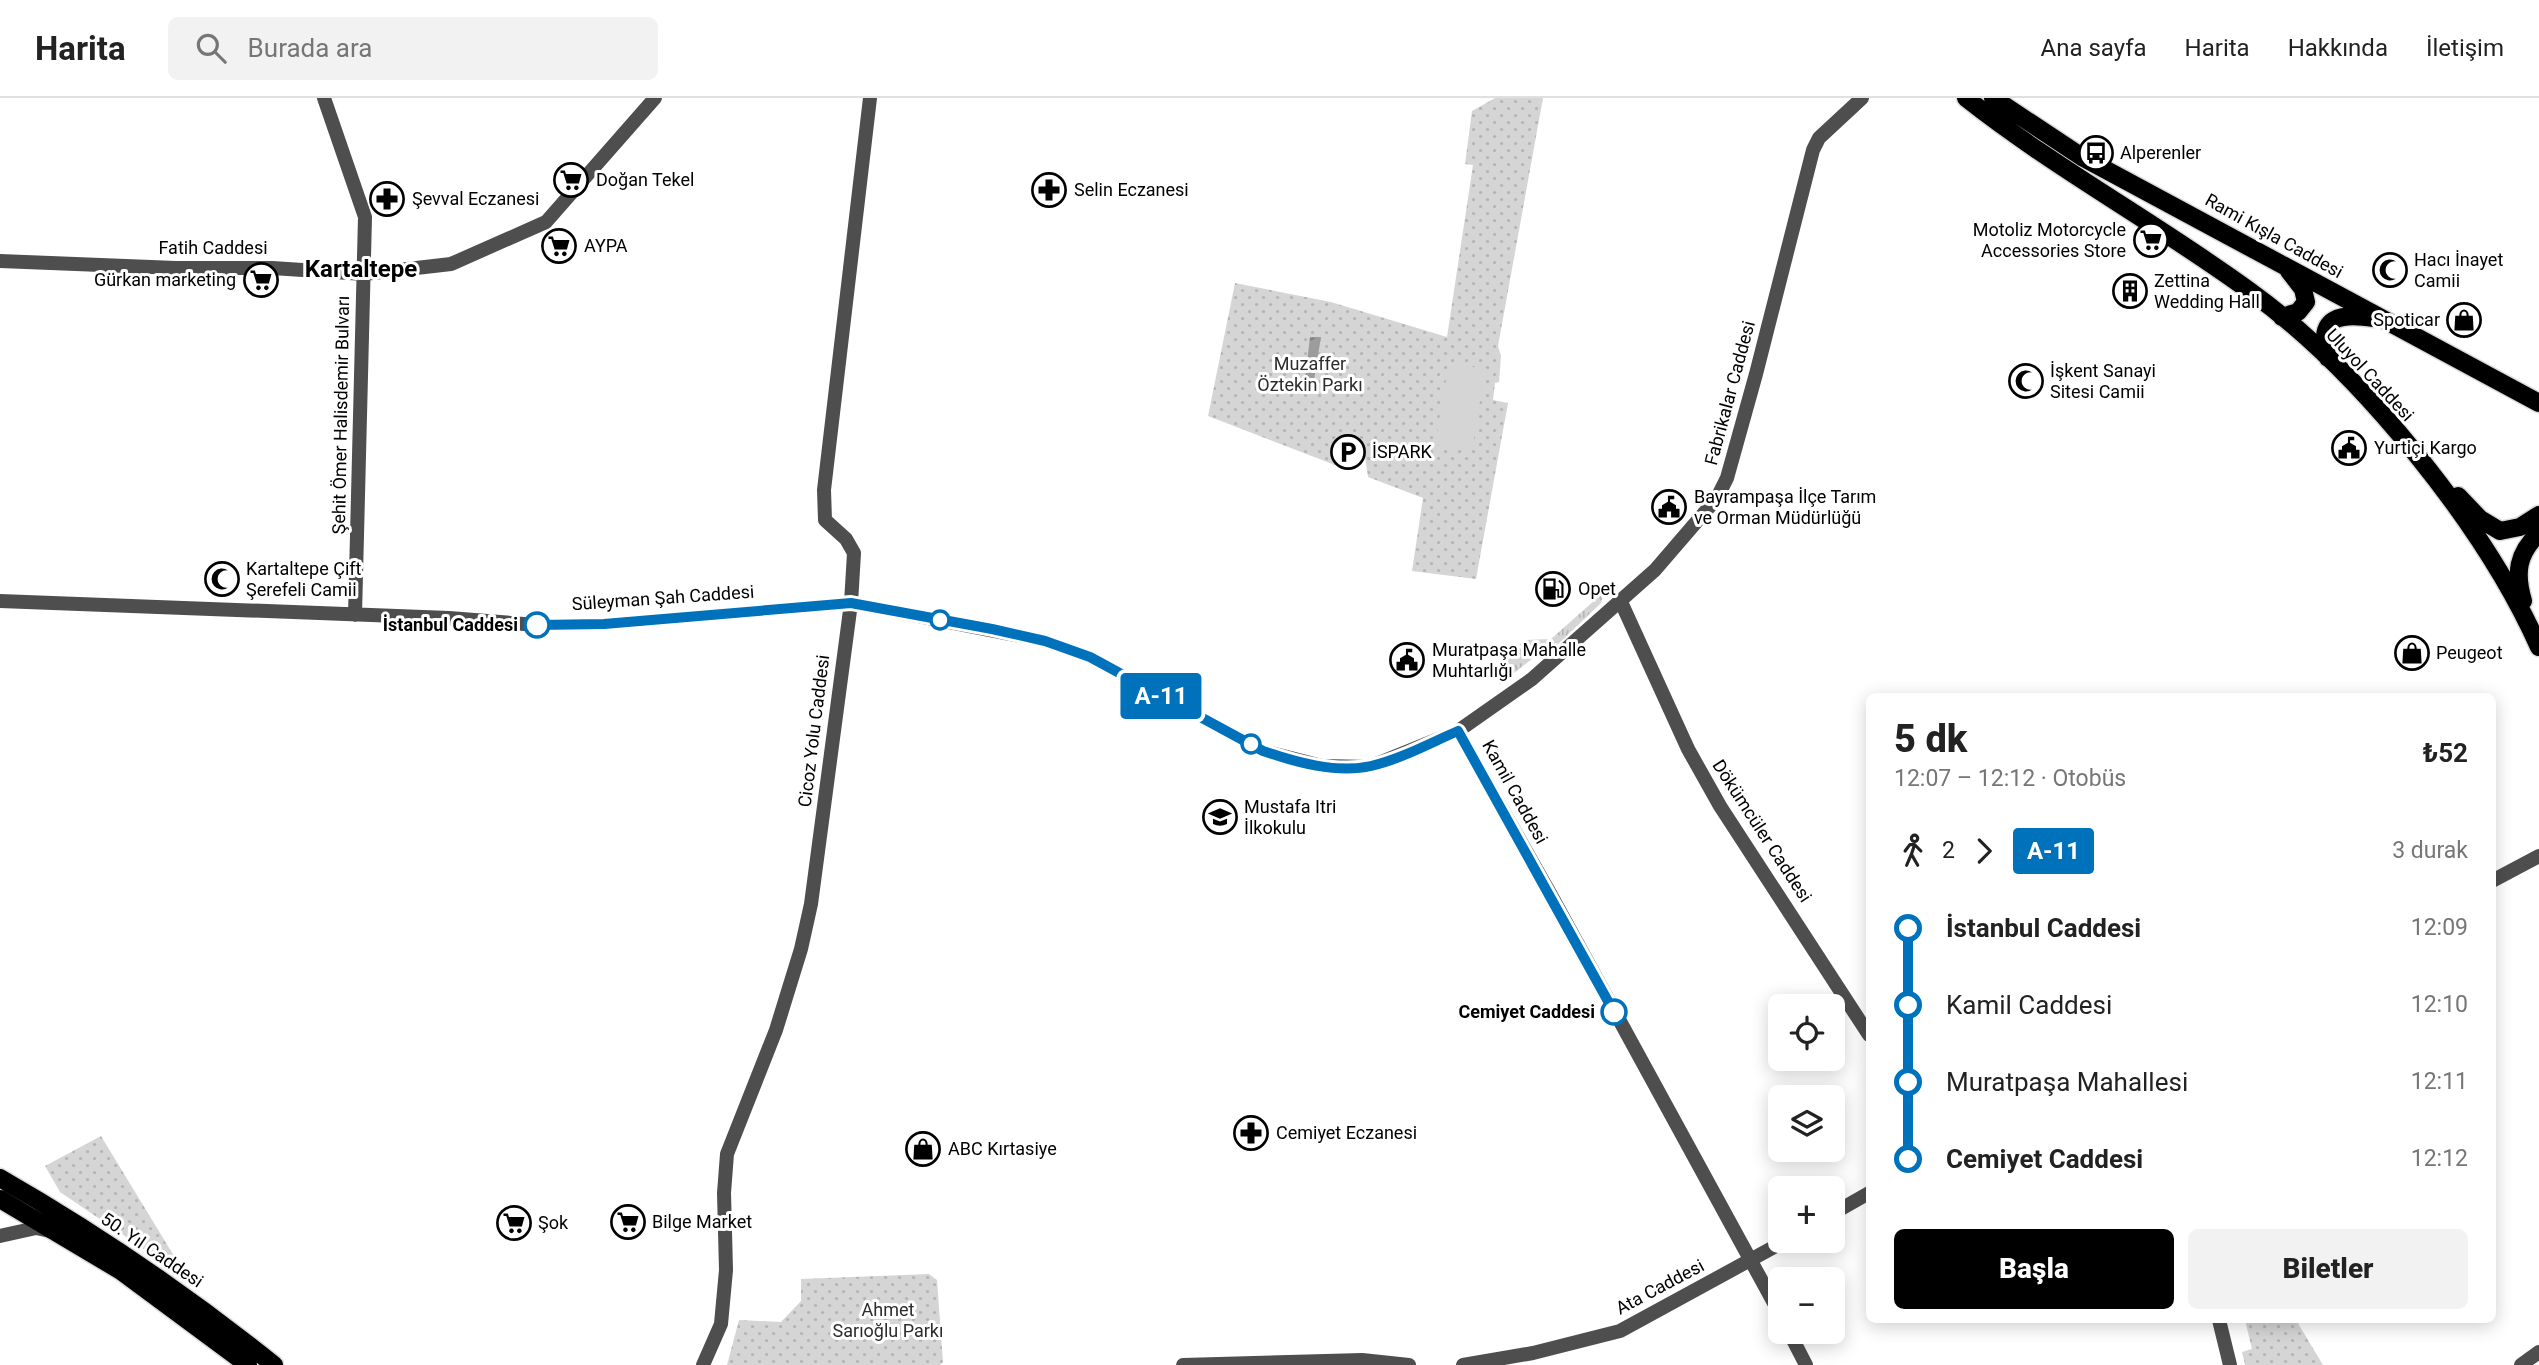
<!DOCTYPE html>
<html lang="tr">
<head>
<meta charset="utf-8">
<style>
	:root { --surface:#fff; --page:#f2f2f2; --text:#222; --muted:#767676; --line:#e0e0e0; --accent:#000 }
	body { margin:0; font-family:Roboto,sans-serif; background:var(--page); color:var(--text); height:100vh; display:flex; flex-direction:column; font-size:26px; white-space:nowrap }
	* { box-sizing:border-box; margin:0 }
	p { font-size:23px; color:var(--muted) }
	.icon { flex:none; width:38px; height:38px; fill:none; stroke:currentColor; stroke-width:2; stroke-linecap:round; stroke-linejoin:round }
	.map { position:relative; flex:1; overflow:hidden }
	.panel { position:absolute; left:1866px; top:595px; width:630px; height:630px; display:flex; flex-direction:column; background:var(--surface); border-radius:10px; box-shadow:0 4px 18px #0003 }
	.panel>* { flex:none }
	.badge { padding:0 14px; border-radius:5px; font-size:24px; line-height:46px }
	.tools { position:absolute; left:1768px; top:896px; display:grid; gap:14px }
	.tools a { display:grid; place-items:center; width:77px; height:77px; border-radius:10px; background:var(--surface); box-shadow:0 4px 18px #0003; font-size:35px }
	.map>.badge { position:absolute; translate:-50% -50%; box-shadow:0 0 0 4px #fff }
	.legs { display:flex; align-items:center; gap:10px; height:77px; padding:0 28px; font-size:23px }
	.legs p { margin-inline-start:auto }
	.summary { display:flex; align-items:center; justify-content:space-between; height:119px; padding:0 28px }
	h1 { font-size:38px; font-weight:800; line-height:52px }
	.primary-button { display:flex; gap:14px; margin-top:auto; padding:14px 28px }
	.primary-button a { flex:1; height:80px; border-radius:10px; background:var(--accent); color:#fff; font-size:28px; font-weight:800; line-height:80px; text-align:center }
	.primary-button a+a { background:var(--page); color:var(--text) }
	ul { padding:0 28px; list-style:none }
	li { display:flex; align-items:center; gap:24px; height:77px; font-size:26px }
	li i { display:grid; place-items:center; width:10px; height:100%; margin:0 9px; background:currentColor }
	li i::after { content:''; width:18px; height:18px; margin:-9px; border:5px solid; border-radius:50%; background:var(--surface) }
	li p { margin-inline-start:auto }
	li:first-child i { background:linear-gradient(#0000 50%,currentColor 0) }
	li:last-child i { background:linear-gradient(currentColor 50%,#0000 0) }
	header { display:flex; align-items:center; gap:42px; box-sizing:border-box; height:98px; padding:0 35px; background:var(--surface); border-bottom:2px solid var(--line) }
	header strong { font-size:33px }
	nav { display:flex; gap:38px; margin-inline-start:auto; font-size:24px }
	.search { width:490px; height:63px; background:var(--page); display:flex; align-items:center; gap:18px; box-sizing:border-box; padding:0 24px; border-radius:10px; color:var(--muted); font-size:26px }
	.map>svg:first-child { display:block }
</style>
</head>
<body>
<header>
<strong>Harita</strong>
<div class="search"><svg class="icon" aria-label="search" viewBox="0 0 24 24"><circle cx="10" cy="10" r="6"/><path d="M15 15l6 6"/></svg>Burada ara</div>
<nav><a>Ana sayfa</a><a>Harita</a><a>Hakkında</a><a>İletişim</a></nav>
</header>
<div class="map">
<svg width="2539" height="1267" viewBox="0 0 2539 1267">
	<defs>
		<pattern id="grass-tufts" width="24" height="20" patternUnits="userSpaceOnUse" patternTransform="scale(1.75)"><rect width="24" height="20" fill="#d5d5d5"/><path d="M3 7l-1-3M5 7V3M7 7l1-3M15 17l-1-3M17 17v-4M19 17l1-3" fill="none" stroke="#b5b5b5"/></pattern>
		<pattern id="park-dots" width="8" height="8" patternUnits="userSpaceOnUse" patternTransform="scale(1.75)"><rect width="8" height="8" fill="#d5d5d5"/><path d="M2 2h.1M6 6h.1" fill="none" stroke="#b5b5b5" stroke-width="1.8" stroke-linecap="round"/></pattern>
		<pattern id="water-ripples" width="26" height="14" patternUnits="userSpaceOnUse" patternTransform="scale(1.75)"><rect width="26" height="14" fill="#9c9c9c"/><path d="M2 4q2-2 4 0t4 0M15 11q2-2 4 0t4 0" fill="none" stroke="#7d7d7d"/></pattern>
	</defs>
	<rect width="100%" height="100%" fill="#fff"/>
	<path fill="url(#grass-tufts)" d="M1604 494 1601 505 1554 550 1519 547 1524 542 1551 541Z
		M1515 550 1542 553 1500 586 1496 579Z"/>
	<path fill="url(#park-dots)" d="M1495 0H1543L1498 248 1501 258 1499 284 1495 285 1493 302 1508 305 1476 481 1412 473 1423 400 1368 379 1363 345 1345 343 1335 367 1208 318 1235 185 1331 204 1447 239 1473 67 1465 66 1472 13Z
		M101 1038 188 1181 60 1094 45 1068Z
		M929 1176 937 1182 943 1264 940 1267H727L739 1222 781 1224 801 1203V1181Z
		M2245 1222H2296L2323 1267H2245L2242 1254 2252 1251Z"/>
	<path fill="#d5d5d5" d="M1449 265 1485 271 1472 353 1435 347Z"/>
	<path fill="url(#water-ripples)" d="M1310 239H1321L1314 282 1305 281Z"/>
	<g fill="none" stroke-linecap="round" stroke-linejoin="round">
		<g stroke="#dbdbdb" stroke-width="21">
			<path id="primary" d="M1966 0C2056 71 2158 126 2251 194 2360 273 2484 426 2539 549
				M1993 0 2082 59 2539 305
				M2282 219 2298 214 2306 204 2303 191 2289 173
				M2328 260C2316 218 2340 215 2374 220
				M2458 398 2480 421 2500 433 2520 429 2539 417
				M2523 503C2515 475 2517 456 2539 435
				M0 1080C96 1135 188 1198 274 1267
				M0 1101 121 1173 248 1267"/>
		</g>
		<path stroke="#4e4e4e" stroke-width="14" d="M324 0 365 119 355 517
			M0 163 176 170H272L364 176 451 166 546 124 655 0
			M0 503 449 520 537 527 604 526 851 505 1045 543 1090 559 1263 653 1322 668 1369 669 1458 633 1532 581 1655 472 1717 400 1727 380 1756 276 1813 52 1819 40 1862 0
			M1621 504 1688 651 1720 708 1869 937
			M1458 633 1551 797 1780 1216
			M2492 783 2539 758
			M1832 1116 1869 1095
			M0 1138 36 1130 50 1133
			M2219 1222 2230 1267
			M1789 1234 1806 1267
			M703 1267 721 1226 726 1172 724 1095 727 1056 776 932 801 851 811 806 851 505 854 455 846 441 825 422 824 392 870 0
			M1183 1267 1362 1262 1409 1267
			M1463 1267 1533 1255 1620 1233 1785 1143
			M2521 1267 2539 1254"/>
		<use href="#primary" stroke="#000" stroke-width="18"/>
	</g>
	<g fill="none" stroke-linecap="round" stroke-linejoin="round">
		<g stroke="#fff" stroke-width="16">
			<path id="line-1" d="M537 527 604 526 851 505 992 531 1045 543 1090 559 1263 653C1295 664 1337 676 1371 668 1401 661 1430 645 1458 633L1614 914"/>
		</g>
		<use href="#line-1" stroke="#0072bc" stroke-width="10"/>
	</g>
	<defs>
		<g id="bus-ring" transform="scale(1.75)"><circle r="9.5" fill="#fff" stroke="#000" stroke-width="1.5"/><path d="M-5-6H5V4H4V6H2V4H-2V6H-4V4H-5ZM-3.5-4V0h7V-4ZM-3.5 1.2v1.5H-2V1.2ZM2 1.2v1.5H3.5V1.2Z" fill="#000"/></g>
		<g id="supermarket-ring" transform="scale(1.75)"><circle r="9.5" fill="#fff" stroke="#000" stroke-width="1.5"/><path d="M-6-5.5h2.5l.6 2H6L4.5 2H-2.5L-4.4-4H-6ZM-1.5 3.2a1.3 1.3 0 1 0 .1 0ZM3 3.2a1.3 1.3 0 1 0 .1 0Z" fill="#000"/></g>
		<g id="pharmacy-ring" transform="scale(1.75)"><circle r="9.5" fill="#fff" stroke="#000" stroke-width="1.5"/><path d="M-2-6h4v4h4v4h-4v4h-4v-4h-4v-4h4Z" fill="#000"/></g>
		<g id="mosque-ring" transform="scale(1.75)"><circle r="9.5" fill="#fff" stroke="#000" stroke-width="1.5"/><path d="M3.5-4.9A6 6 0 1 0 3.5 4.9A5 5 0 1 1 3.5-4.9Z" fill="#000"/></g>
		<g id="building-ring" transform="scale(1.75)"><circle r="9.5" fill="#fff" stroke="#000" stroke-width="1.5"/><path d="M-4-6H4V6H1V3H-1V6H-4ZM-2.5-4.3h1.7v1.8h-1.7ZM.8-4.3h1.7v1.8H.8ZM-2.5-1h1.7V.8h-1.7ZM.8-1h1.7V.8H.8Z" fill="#000"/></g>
		<g id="shop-ring" transform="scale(1.75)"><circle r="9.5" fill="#fff" stroke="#000" stroke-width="1.5"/><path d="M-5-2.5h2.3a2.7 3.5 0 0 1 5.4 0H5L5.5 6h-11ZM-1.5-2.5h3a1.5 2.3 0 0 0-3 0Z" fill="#000"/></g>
		<g id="civic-ring" transform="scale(1.75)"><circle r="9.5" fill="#fff" stroke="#000" stroke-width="1.5"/><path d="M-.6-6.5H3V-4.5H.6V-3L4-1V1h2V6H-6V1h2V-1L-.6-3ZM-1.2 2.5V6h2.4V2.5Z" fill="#000"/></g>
		<g id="parking-ring" transform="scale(1.75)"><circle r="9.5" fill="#fff" stroke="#000" stroke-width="1.5"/><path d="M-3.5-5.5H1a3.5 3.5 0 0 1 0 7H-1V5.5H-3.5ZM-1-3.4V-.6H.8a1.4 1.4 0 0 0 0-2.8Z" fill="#000"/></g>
		<g id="fuel-ring" transform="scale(1.75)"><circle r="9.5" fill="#fff" stroke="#000" stroke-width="1.5"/><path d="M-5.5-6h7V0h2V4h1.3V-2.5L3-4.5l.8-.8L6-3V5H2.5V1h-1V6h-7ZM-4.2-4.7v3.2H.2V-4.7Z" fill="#000"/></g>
		<g id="school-ring" transform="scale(1.75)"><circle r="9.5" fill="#fff" stroke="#000" stroke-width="1.5"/><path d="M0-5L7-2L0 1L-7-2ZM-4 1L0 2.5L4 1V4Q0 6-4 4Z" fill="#000"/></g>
	</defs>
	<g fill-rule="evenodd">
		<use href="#bus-ring" x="2096" y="55"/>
		<use href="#supermarket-ring" x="571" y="82"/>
		<use href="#pharmacy-ring" x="1049" y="92"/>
		<use href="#pharmacy-ring" x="387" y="101"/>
		<use href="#supermarket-ring" x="2151" y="142"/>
		<use href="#supermarket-ring" x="559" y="148"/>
		<use href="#mosque-ring" x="2390" y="172"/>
		<use href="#supermarket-ring" x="261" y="182"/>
		<use href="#building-ring" x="2130" y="193"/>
		<use href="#shop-ring" x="2464" y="222"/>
		<use href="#mosque-ring" x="2026" y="283"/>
		<use href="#civic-ring" x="2349" y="350"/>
		<use href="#parking-ring" x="1348" y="354"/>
		<use href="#civic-ring" x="1669" y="409"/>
		<use href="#mosque-ring" x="222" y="481"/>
		<use href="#fuel-ring" x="1553" y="491"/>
		<use href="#shop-ring" x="2412" y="555"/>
		<use href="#civic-ring" x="1407" y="562"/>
		<use href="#school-ring" x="1220" y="719"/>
		<use href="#pharmacy-ring" x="1251" y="1035"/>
		<use href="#shop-ring" x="923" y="1051"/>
		<use href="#supermarket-ring" x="628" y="1124"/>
		<use href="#supermarket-ring" x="514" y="1125"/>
	</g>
	<g fill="#fff" stroke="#0072bc" stroke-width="3.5">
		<circle cx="940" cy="522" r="9"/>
		<circle cx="537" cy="527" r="12"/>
		<circle cx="1251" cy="646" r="9"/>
		<circle cx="1614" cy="914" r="12"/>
	</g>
	<g text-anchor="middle" stroke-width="6" stroke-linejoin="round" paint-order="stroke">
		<g font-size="18" fill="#000" stroke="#fff" text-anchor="start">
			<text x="2120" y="61">Alperenler</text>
			<text x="596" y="88">Doğan Tekel</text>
			<text x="1074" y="98">Selin Eczanesi</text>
			<text x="412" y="107">Şevval Eczanesi</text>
			<text x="2126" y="138" text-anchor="end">Motoliz Motorcycle<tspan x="2126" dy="21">Accessories Store</tspan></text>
			<text x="584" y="154">AYPA</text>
			<text x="2414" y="168">Hacı İnayet<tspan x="2414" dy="21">Camii</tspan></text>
			<text x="236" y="188" text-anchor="end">Gürkan marketing</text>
			<text x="2154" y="189">Zettina<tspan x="2154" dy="21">Wedding Hall</tspan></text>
			<text x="2440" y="228" text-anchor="end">Spoticar</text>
			<text x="2050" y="279">İşkent Sanayi<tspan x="2050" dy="21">Sitesi Camii</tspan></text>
			<text x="2374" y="356">Yurtiçi Kargo</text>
			<text x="1372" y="360">İSPARK</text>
			<text x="1694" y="405">Bayrampaşa İlçe Tarım<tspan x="1694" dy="21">ve Orman Müdürlüğü</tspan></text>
			<text x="246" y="477">Kartaltepe Çift<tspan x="246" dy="21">Şerefeli Camii</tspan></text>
			<text x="1578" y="497">Opet</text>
			<text x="1432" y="558">Muratpaşa Mahalle<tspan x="1432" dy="21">Muhtarlığı</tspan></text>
			<text x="2436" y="561">Peugeot</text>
			<text x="1244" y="715">Mustafa Itri<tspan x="1244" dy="21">İlkokulu</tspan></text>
			<text x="1276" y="1041">Cemiyet Eczanesi</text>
			<text x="948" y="1057">ABC Kırtasiye</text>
			<text x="652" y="1130">Bilge Market</text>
			<text x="538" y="1131">Şok</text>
		</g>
		<g font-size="18" fill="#000" stroke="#fff">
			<text transform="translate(2274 138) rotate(29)" y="6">Rami Kışla Caddesi</text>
			<text x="213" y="156">Fatih Caddesi</text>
			<text transform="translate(2370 277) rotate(47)" y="6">Uluyol Caddesi</text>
			<text transform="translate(1730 295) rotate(-75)" y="6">Fabrikalar Caddesi</text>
			<text transform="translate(341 317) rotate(-89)" y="6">Şehit Ömer Halisdemir Bulvarı</text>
			<text transform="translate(663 500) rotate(-4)" y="6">Süleyman Şah Caddesi</text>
			<text transform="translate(814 633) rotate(-83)" y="6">Cicoz Yolu Caddesi</text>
			<text transform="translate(1515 694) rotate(61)" y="6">Kamil Caddesi</text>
			<text transform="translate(1762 733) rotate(57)" y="6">Dökümcüler Caddesi</text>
			<text transform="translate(152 1152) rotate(34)" y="6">50. Yıl Caddesi</text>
			<text transform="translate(1660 1189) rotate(-28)" y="6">Ata Caddesi</text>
		</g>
		<g font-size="18" fill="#2c2c2c" stroke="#fff">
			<text x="1310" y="272">Muzaffer<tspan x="1310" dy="21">Öztekin Parkı</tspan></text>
			<text x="888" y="1218">Ahmet<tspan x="888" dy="21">Sarıoğlu Parkı</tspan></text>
		</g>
		<g font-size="18" font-weight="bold" fill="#000" stroke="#fff" text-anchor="end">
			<text x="518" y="533">İstanbul Caddesi</text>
			<text x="1595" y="920">Cemiyet Caddesi</text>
		</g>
		<g font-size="24" font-weight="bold" fill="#000" stroke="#fff">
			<text x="361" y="179">Kartaltepe</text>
		</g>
	</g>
</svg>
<div class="tools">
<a><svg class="icon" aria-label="locate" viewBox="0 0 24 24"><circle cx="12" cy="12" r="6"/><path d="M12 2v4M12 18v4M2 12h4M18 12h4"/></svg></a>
<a><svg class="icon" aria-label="layers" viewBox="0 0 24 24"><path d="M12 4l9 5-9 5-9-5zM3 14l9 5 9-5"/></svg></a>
<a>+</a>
<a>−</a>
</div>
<b class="badge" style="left:1161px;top:598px;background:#0072bc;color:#fff">A-11</b>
<section class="panel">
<div class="summary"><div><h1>5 dk</h1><p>12:07 – 12:12 · Otobüs</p></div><b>₺52</b></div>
<div class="legs"><svg class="icon" aria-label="walk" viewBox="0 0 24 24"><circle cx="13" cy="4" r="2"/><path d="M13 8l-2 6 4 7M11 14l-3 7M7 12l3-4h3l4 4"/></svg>2<svg class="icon" aria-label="forward" viewBox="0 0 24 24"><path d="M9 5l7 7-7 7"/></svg><b class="badge" style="background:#0072bc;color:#fff">A-11</b><p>3 durak</p></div>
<ul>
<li><i style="color:#0072bc"></i><b>İstanbul Caddesi</b><p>12:09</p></li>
<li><i style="color:#0072bc"></i><span>Kamil Caddesi</span><p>12:10</p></li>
<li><i style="color:#0072bc"></i><span>Muratpaşa Mahallesi</span><p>12:11</p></li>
<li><i style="color:#0072bc"></i><b>Cemiyet Caddesi</b><p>12:12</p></li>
</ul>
<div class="primary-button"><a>Başla</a><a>Biletler</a></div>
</section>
</div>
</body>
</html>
